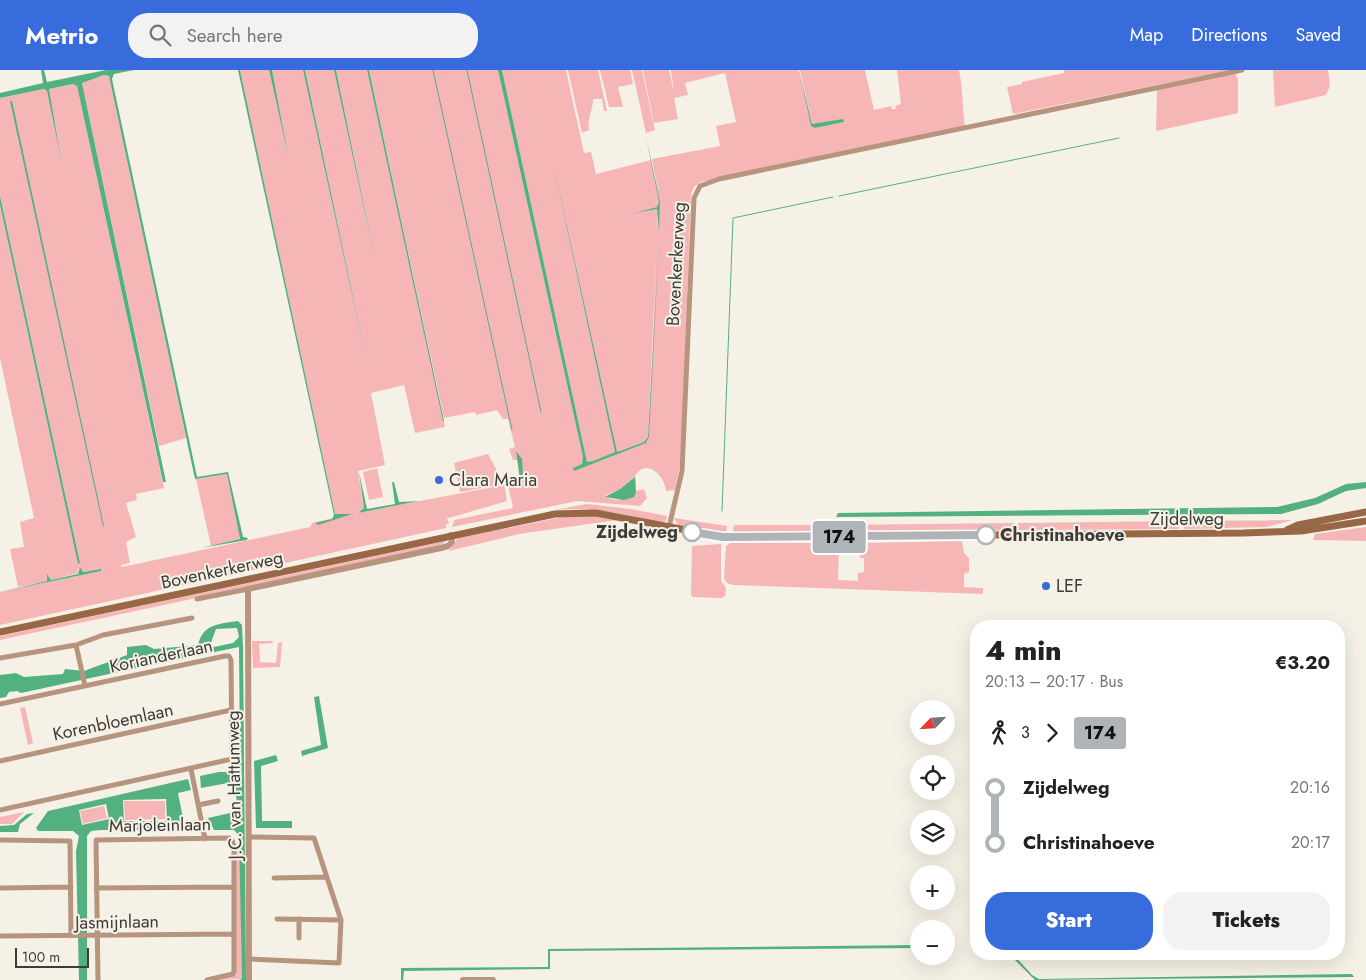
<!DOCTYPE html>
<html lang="en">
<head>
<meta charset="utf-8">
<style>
	:root { --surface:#fff; --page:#f2f2f2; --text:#222; --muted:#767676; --accent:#386bdb }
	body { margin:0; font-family:Jost,sans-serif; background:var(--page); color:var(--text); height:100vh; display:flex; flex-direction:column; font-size:19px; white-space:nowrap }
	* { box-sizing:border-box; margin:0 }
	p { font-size:16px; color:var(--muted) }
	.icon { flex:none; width:28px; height:28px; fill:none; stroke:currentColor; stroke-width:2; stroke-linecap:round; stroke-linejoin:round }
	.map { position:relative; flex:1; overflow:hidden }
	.side { position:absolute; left:970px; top:550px; width:375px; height:340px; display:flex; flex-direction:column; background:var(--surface); border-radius:20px; box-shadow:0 5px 20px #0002 }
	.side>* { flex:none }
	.badge { padding:0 10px; border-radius:4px; font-size:18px; line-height:32px }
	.needle { width:32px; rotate:245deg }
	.tools { position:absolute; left:910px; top:630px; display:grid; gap:10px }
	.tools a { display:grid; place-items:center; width:45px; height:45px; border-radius:50%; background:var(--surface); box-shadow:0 5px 20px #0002; font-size:25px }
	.scale { position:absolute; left:15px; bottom:12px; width:74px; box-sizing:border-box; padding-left:5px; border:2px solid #3e3c38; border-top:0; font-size:14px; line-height:18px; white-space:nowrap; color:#3e3c38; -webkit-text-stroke:4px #f5f1e6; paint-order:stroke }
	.map>.badge { position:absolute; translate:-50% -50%; box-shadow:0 0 0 2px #fff }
	.legs { display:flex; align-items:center; gap:8px; height:55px; padding:0 15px; font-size:16px }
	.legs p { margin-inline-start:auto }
	.summary { display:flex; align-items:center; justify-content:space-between; height:85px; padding:0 15px }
	h1 { font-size:28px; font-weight:800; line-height:38px }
	.action { display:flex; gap:10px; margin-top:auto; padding:10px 15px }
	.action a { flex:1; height:58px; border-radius:20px; background:var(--accent); color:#fff; font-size:20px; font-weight:800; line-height:58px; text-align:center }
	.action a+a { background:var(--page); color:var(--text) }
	ul { padding:0 15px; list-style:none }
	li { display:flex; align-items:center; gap:18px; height:55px; font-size:19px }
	li i { display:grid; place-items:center; width:8px; height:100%; margin:0 6px; background:currentColor }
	li i::after { content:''; width:12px; height:12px; margin:-6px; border:4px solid; border-radius:50%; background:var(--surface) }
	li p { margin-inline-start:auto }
	li:first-child i { background:linear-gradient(#0000 50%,currentColor 0) }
	li:last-child i { background:linear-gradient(currentColor 50%,#0000 0) }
	header { display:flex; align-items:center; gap:30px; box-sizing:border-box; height:70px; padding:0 25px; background:var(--accent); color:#fff }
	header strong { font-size:24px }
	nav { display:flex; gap:28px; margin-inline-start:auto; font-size:18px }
	.search { width:350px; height:45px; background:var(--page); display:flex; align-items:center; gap:12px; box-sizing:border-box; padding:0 18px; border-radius:20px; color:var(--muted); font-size:19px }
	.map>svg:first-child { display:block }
</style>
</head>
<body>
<header>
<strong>Metrio</strong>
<div class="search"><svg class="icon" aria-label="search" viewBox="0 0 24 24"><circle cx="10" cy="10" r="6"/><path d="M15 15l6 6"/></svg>Search here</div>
<nav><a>Map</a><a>Directions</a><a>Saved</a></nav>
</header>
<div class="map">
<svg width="1366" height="910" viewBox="0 0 1366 910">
	<rect width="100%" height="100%" fill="#f5f1e6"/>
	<path fill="#f7b6b6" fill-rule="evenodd" d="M240 0H269L289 88 272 0H303L370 307 305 0H334L374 187 336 0H367L445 357 415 363 404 315 371 323 385 395 358 401 364 438 357 443 504 415 507 431 449 448 447 447 449 454H446V458L0 555V522L101 501 100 499 83 502 78 498V503L51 510 47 504V511L18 517 10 479 24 477 20 452 34 448 0 288V135L78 494 80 493 0 126V28L44 19 47 21 62 93 49 19 73 14 77 16 164 418 136 424 137 430 126 433 136 467 126 472 130 493 121 495 122 497 310 457 312 453 351 444 335 445Z
		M369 0H498L583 387 582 394 573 398 594 393 646 373 649 367 657 170 648 367 644 372 616 382 552 90 615 382 593 391 587 392 502 0H566L584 83 591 82 596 104 651 90 659 132 657 137 632 144 657 139 658 161 660 131 652 89 720 76 716 56 736 52 725 3 685 13 688 25 674 28 678 49 654 53 643 0H669L674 22 671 0H799L811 55 815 58 844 52 812 54 800 0H865L874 40 891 36 892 39H896L895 36 901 34 897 0H959C963 19 962 37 965 56L747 101 701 112 694 117 691 124 682 365 679 400 675 420 666 421C665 406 646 387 635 406L636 421 644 419 647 428 640 436 577 431 452 457 454 450 513 438 508 415 531 411 535 407 523 409 516 381 517 390H513L509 379 515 377 508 349H503L497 340 476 345 475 342 444 348ZM634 407 636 422C626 429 616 433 605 426L620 419Z
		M568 0H598L607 41H604L602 29H593C593 40 587 49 589 60L582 63Z
		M600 0H630L633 14 618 17 623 37H609Z
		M632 0H642L655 60 646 63Z
		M1064 0H1231L1013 44 1007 17 1022 14V12L1064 3Z
		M1273 0H1328L1330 16 1326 25 1275 37Z
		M1235 3 1238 9V43L1156 61 1157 19Z
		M104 5 109 6 186 368 159 376 82 13Z
		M488 384 504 414 460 422 454 393Z
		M377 398 383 427 369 430 363 402Z
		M227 404 240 469 211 476 196 409Z
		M587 434 631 439 667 446 666 451 660 453C625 443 591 437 554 440Z
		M591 446 617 450 519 464 449 481 458 468 562 447Z
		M674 448 727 456 726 465 678 455Z
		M1292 450 1267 457 1184 459V451Z
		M1178 451 1179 459 1019 460 1018 453Z
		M1014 453V460L838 464 835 455Z
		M734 455H830L831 459 828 463 735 464 733 460Z
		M1366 457V471L1313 470 1315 464Z
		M446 471 440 476 0 570V566Z
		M962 471 964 483 969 488V502L964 504V517L983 518V524L733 515 727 513 724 508 726 476 730 473H839L838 510 858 511V503L864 502V488H860V473Z
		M721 474V511L726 518 725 526 722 528 693 527 691 525 692 476Z
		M252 571H272L273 573 259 574 260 592 276 593 278 573 282 572 280 597 253 598Z
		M25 637 33 673 28 675 20 638Z
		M124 731H165V749L125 750Z
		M104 736 107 748 83 754 80 741Z
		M24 742 12 754H0V747Z
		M235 779H241L242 909 217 910 233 906Z"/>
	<path fill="#53b180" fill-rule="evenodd" d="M41 0H44L47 12 106 0H134L114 4 112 9 197 407 228 402 243 467 248 468 247 470 201 478 240 469 227 404 195 409 109 6 104 5 82 13 166 412H163L77 16 73 14 49 19 62 94 47 21 44 19 0 28V23L43 13Z
		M238 0H240L335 444H352L318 455 315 453 332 449 334 445Z
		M269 0H272L289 89Z
		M303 0H305L370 307Z
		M334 0H336L375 190Z
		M367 0H369L444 351H443Z
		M498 0H502L587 392 593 391 615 382 552 89 617 382 644 372 648 367 659 170 649 367 646 373 574 401 573 398 582 394 583 387Z
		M799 0 812 54 843 49 844 52 815 58 811 56Z
		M10 31H12L104 456H103Z
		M646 67 660 131 659 162 657 139 631 144 657 137 659 132Z
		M0 126 80 493 78 494 0 135Z
		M516 381 522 389 523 409 536 407V409L510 415 520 410Z
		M359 402 367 439 395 434 392 412H394L399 432 419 431 358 443 364 438Z
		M635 407 636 422 634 427 624 430 605 427 620 419Z
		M1366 412V418L1346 421 1318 434 1281 444 836 447 838 443 1277 437 1315 428 1346 414Z
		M80 497 83 502 101 499V501L0 522 47 511V504L51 510 78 504Z
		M238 551 242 555 243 577 246 910H239L242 909 239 766 234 760H214L208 748 239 741 233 712 201 718 200 706 219 702H233L238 697 240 688 239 577 151 595 147 593 140 594 137 598 21 623 17 621 9 622 6 627 0 628V605L16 603 24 607 63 604 65 599 84 601 127 585V577L146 575 154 579 198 575C203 554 218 554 238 551ZM237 558 239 567 233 573 209 578 216 559Z
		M319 626 328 678 302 686 301 681 321 675 314 627Z
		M276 685 278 691 261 696 262 751H292V758H256L254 691Z
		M188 709 191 720 178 723 184 753 198 750 196 760H101L91 761 87 766V910H79L76 781 79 766 73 761H38L36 758 48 741ZM166 729 167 751H124L123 730ZM106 734 109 749 82 755 79 740Z
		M34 743 20 754 18 762H0V756L14 755 27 744Z
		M919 875V878L550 881V899L404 901 403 910H401V898L548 897V879Z
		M1009 884H1013L1032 905 1039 909 1352 904 1354 907 1035 910Z"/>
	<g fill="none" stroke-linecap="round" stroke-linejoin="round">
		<path stroke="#53b180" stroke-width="1" d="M433 0 512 360
			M467 0 541 342
			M839 126 1119 68
			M722 441 733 148 833 127"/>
		<path stroke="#b7947e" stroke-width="5" d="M669 457 682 401 694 128 700 116 719 109 1242 0
			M197 529 248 519
			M76 575 85 616
			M0 588 76 575 103 565 192 548
			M0 634 225 586H229L231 590 232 689 0 740
			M0 691 231 640
			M191 699 205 769
			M198 735 218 731
			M0 770 70 771 71 866
			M274 808 327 807
			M0 818 71 817
			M96 818 233 817
			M277 849 341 850
			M0 866 233 864
			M299 868V849
			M249 889 339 893 341 850 314 768 249 767
			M98 910 96 770 229 768 232 770 234 777V901L233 904 207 910"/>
		<path stroke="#b7947e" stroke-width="6" d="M249 910 248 519 441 478 448 476 452 472 451 465
			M463 910H493"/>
		<path stroke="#986746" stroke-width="7" d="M1287 460 1298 455 1366 442
			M0 562 555 444 596 443 723 467 1243 463 1301 461 1366 451"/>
	</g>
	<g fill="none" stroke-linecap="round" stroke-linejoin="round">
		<g stroke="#fff" stroke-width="11">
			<path id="line-1" d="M692 462 723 467 986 465"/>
		</g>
		<use href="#line-1" stroke="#afb4b9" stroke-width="8"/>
	</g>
	<g fill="#386bdb" stroke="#f5f1e6" stroke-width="2">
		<circle cx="439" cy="410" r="5"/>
		<circle cx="1046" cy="516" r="5"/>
	</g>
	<g fill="#fff" stroke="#afb4b9" stroke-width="2.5">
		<circle cx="692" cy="462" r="9"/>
		<circle cx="986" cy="465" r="9"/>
	</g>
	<g text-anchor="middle" stroke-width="4" stroke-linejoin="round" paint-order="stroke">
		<g font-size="18" fill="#3e3c38" stroke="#f5f1e6">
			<text transform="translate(676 194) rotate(-87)" y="6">Bovenkerkerweg</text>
			<text x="1187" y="455">Zijdelweg</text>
			<text transform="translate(222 500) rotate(-12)" y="6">Bovenkerkerweg</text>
			<text transform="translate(161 586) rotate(-12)" y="6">Korianderlaan</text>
			<text transform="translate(113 652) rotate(-12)" y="6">Korenbloemlaan</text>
			<text transform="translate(234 715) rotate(-91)" y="6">J.C. van Hattumweg</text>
			<text transform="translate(160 755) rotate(-1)" y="6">Marjoleinlaan</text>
			<text transform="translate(117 852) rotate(-1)" y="6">Jasmijnlaan</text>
		</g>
		<g font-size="18" fill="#3e3c38" stroke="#f5f1e6" text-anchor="start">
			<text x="449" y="416">Clara Maria</text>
			<text x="1056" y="522">LEF</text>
		</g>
		<g font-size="18" font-weight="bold" fill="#3e3c38" stroke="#f5f1e6" text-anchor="end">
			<text x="678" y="468">Zijdelweg</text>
			<text x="1000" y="471" text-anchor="start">Christinahoeve</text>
		</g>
	</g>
</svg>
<div class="tools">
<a><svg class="needle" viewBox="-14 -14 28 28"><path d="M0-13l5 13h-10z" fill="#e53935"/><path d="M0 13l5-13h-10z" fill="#767676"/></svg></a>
<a><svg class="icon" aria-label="locate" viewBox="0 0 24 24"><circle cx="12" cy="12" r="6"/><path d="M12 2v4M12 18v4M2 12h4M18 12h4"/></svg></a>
<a><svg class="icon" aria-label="layers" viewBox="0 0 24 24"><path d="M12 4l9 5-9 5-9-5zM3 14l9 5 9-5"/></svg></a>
<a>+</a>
<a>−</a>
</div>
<div class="scale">100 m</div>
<b class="badge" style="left:839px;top:467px;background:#afb4b9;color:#111">174</b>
<section class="side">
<div class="summary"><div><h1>4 min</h1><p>20:13 – 20:17 · Bus</p></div><b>€3.20</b></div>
<div class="legs"><svg class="icon" aria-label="walk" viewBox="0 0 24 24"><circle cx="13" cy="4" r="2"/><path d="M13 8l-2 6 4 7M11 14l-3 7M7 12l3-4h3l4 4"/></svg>3<svg class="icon" aria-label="forward" viewBox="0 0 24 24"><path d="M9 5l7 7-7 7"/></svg><b class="badge" style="background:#afb4b9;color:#111">174</b></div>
<ul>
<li><i style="color:#afb4b9"></i><b>Zijdelweg</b><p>20:16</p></li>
<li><i style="color:#afb4b9"></i><b>Christinahoeve</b><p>20:17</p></li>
</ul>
<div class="action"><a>Start</a><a>Tickets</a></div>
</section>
</div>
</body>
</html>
